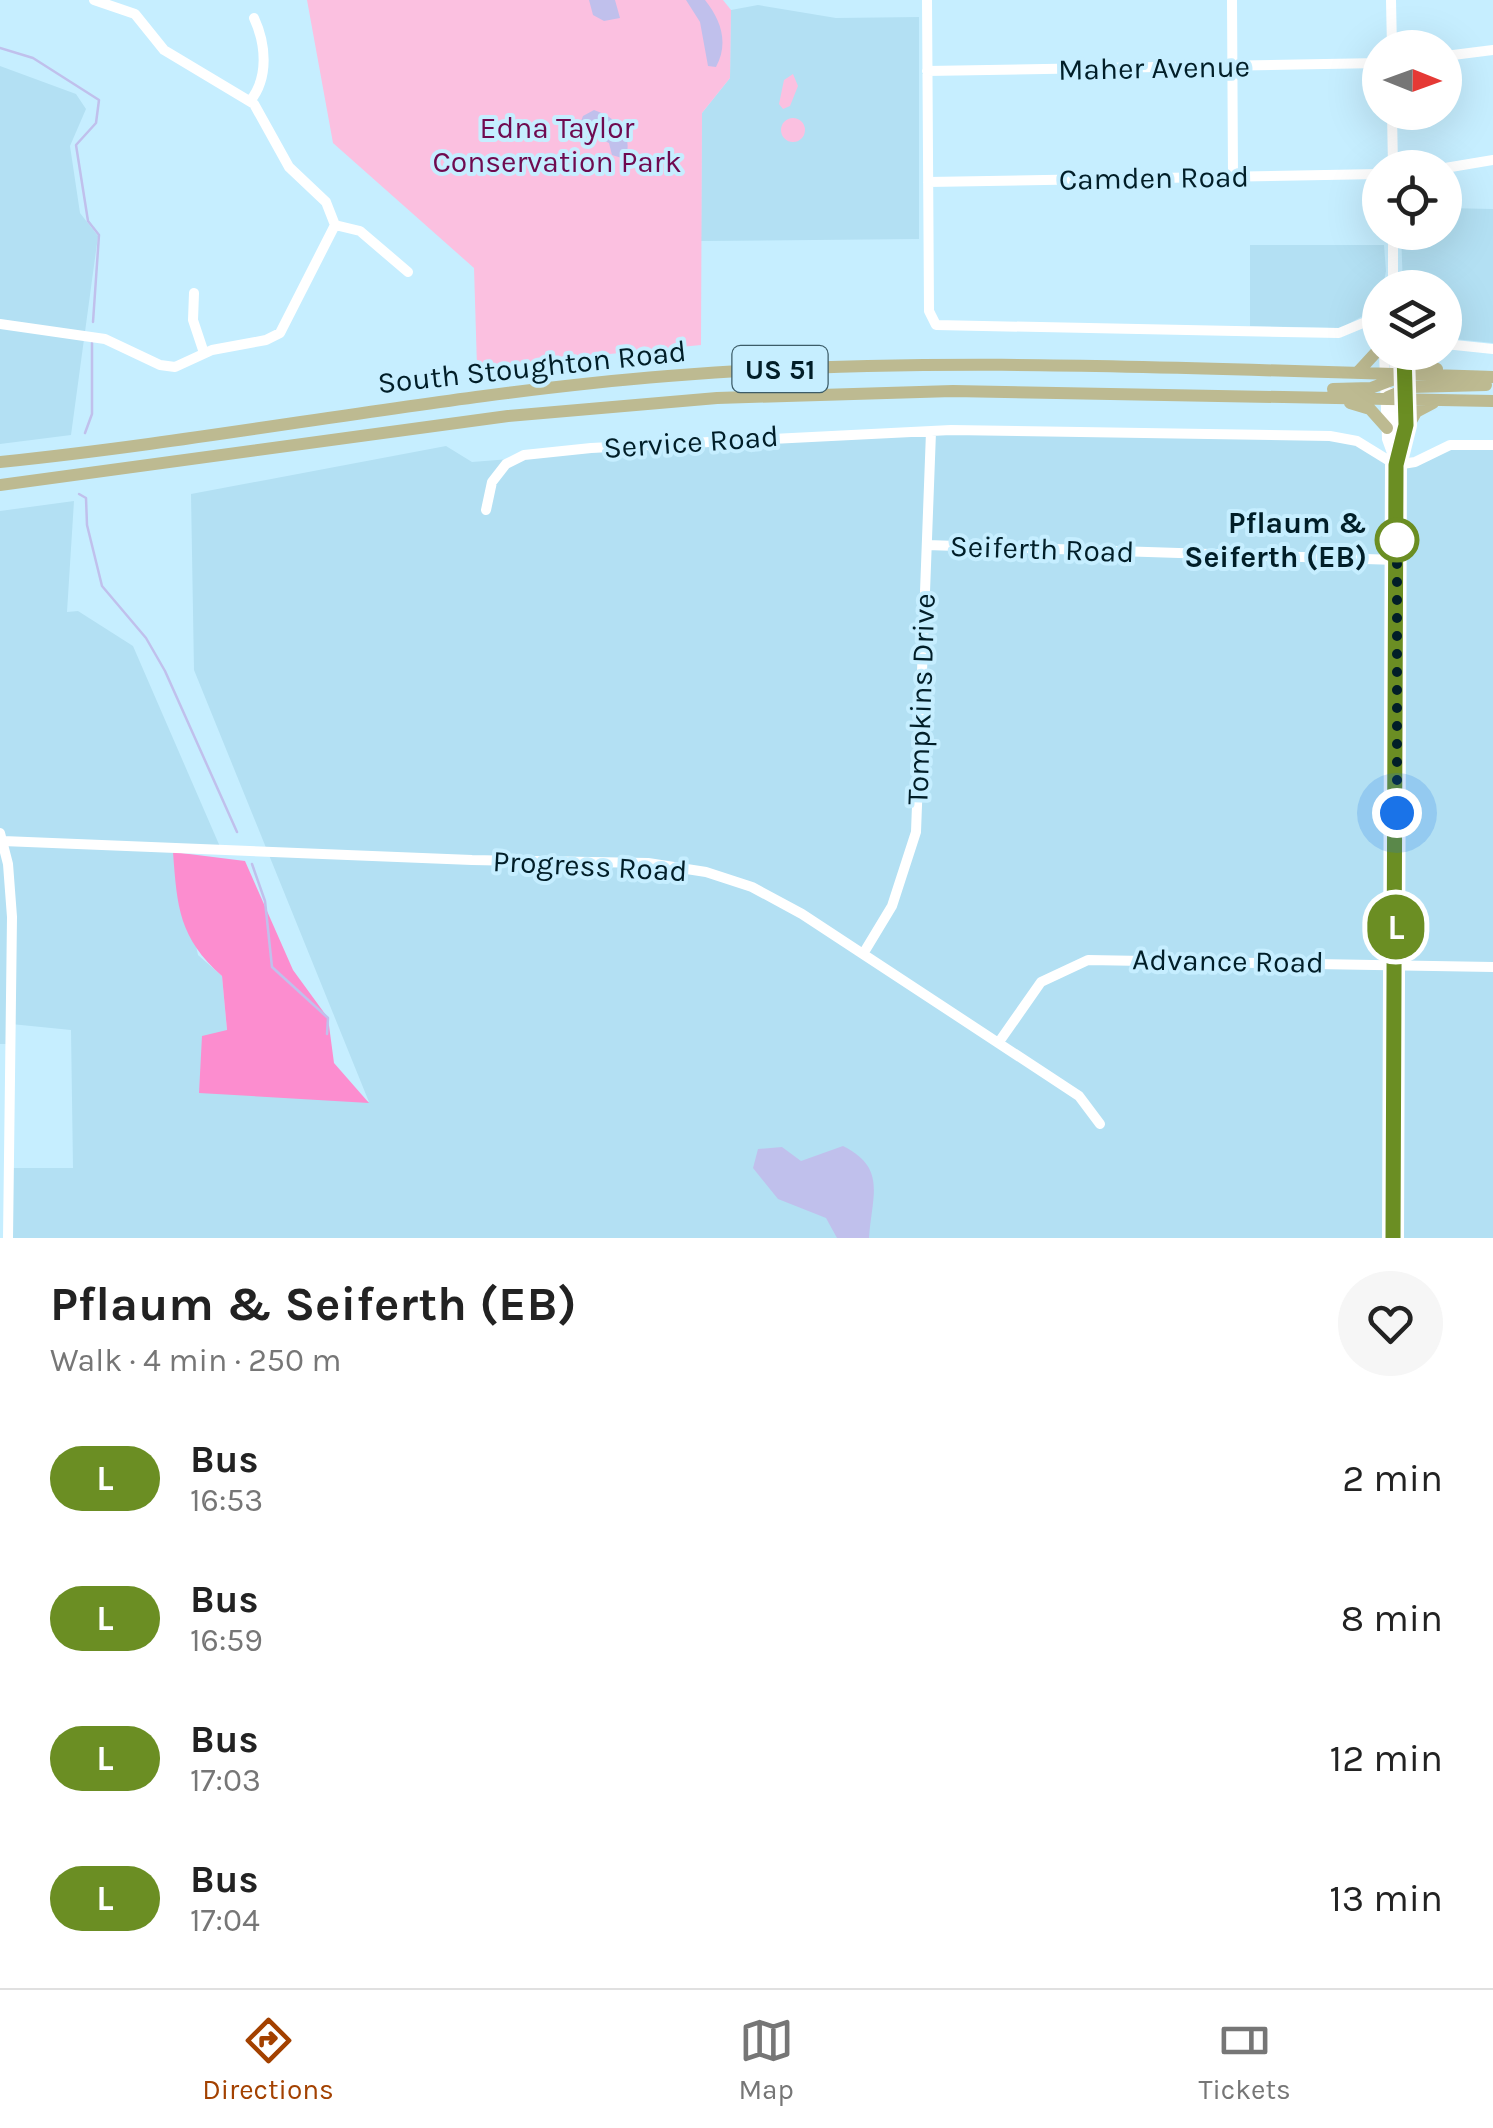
<!DOCTYPE html>
<html lang="en">
<head>
<meta charset="utf-8">
<style>
	:root { --surface:#fff; --page:#f6f6f6; --text:#222; --muted:#767676; --line:#e0e0e0; --accent:#a34100 }
	body { margin:0; font-family:Karla,sans-serif; background:var(--page); color:var(--text); height:100vh; display:flex; flex-direction:column; font-size:38px; white-space:nowrap }
	* { box-sizing:border-box; margin:0 }
	p { font-size:32px; color:var(--muted) }
	.icon { flex:none; width:55px; height:55px; fill:none; stroke:currentColor; stroke-width:2; stroke-linecap:round; stroke-linejoin:round }
	.map { position:relative; height:1238px; overflow:hidden }
	.sheet { display:flex; flex-direction:column; background:var(--surface); flex:1 }
	.sheet>* { flex:none }
	.badge { padding:0 20px; border-radius:32px; font-size:35px; line-height:65px }
	.needle { width:65px; rotate:91deg }
	.buttons { position:absolute; left:1362px; top:30px; display:grid; gap:20px }
	.buttons a { display:grid; place-items:center; width:100px; height:100px; border-radius:50%; background:var(--surface); box-shadow:0 10px 40px #0002; font-size:50px }
	.you { position:absolute; width:50px; height:50px; margin:-25px; border:8px solid #fff; border-radius:50%; background:#1a73e8; box-shadow:0 0 0 15px #1a73e833 }
	.map>.badge { position:absolute; translate:-50% -50%; box-shadow:0 0 0 5px #fff }
	.round { display:grid; place-items:center; flex:none; width:105px; height:105px; border-radius:52px; background:var(--page) }
	.overview { display:flex; align-items:center; justify-content:space-between; height:170px; padding:0 50px }
	h1 { font-size:48px; font-weight:700; line-height:75px }
	ul { padding:0; list-style:none }
	li { display:flex; align-items:center; gap:30px; height:140px; padding:0 50px }
	li div { flex:1 }
	li b { display:block; font-size:38px }
	li em { font-style:normal }
	li .badge { min-width:110px; font-weight:700; text-align:center }
	.tab-bar { display:flex; justify-content:space-around; align-items:center; height:140px; border-top:2px solid var(--line); background:var(--surface); font-size:28px; color:var(--muted) }
	.tab-bar a { display:grid; justify-items:center; gap:5px }
	.tab-bar .on { color:var(--accent) }
	.map>svg:first-child { display:block }
</style>
</head>
<body>
<div class="map">
<svg width="1493" height="1238" viewBox="0 0 1493 1238">
	<rect width="100%" height="100%" fill="#c6eeff"/>
	<path fill="#b3e0f3" d="M758 5 836 18 919 17V239L701 241 702 113 730 78 731 10Z
		M0 66 76 94 86 109 70 146 80 213 98 236 71 435 0 444Z
		M1445 208 1493 209V343L1445 338V288L1403 287 1401 233 1445 232Z
		M1250 245H1384L1386 271 1379 307 1341 328 1250 326Z
		M823 434 1339 436 1393 464 1430 452 1493 445V1238H8L9 1168H73L71 1030 11 1024 10 1044H0V511L74 501 67 612 78 611 133 646 221 849 174 847 198 955 222 976 227 1031 369 1102 194 670 191 494 446 446 472 462Z"/>
	<path fill="#fbc0e0" d="M307 0H723L731 10 730 78 702 113 701 345 477 367 474 268 333 143Z
		M793 74 798 86 790 106 783 109 779 104 784 80Z
		M781 130a12 12 0 1 1 24 0a12 12 0 1 1-24 0Z"/>
	<path fill="#fc8dcf" d="M173 852 245 861 293 970 328 1018 334 1063 369 1103 199 1093 202 1036 227 1030 222 976C179 938 177 907 173 852Z"/>
	<path fill="#c0c0ec" d="M589 0H615L620 18 604 21 593 15Z
		M686 0H705C721 20 729 43 716 67L708 66 700 22Z
		M594 110C615 117 635 134 625 159L612 155 609 143 578 129 583 116Z
		M843 1146C887 1168 872 1195 869 1238H837L826 1218 778 1199 753 1168 758 1149 782 1147 801 1161Z"/>
	<g fill="none" stroke-linecap="round" stroke-linejoin="round">
		<path stroke="#c0c0ec" stroke-width="2.5" d="M0 48 33 58 99 100 96 123 76 145 88 221 99 235 93 322
			M85 433 92 414V343
			M79 494 86 498 87 525 102 586 146 638 165 671 237 832
			M252 864 265 901 272 967 328 1018 327 1034"/>
		<path stroke="#fff" stroke-width="10" d="M927 0 929 311 936 325 1339 333 1380 316
			M1232 0 1233 177
			M1391 0 1392 48
			M1445 56 1493 50
			M927 71 1380 63
			M250 101C269 78 266 44 254 18
			M1392 112 1393 168
			M1445 168 1493 160
			M928 182 1380 174
			M335 225 360 231 408 272
			M1393 288V232
			M194 293 193 320 204 353
			M0 324 105 339 160 365 175 367 212 350 266 340 280 333 335 225 326 202 289 167 254 104 164 50 135 14 94 0
			M1445 344 1493 349
			M1384 352 1387 439 1396 464
			M1393 352 1397 381
			M1392 393 1398 446
			M486 510 492 482 506 464 524 455 591 448 951 430 1330 436 1357 441 1396 465 1415 462 1450 445H1493
			M927 545 1397 560
			M0 833 8 864 12 917 8 1238
			M3 841 472 860 648 863 706 872 752 887 802 914 1079 1096 1100 1124
			M863 954 892 906 916 832 931 432
			M999 1042 1041 982 1088 960 1493 967
			M1393 1238 1396 465 1406 425 1404 352"/>
		<path stroke="#bdba91" stroke-width="12" d="M1408 352 1420 363 1437 369
			M1357 373 1380 348
			M1333 389 1371 388 1400 377
			M1388 397 1411 387 1486 385
			M1350 403 1370 409 1387 428
			M1405 432 1416 412 1433 403
			M0 462C224 439 444 394 668 376 942 354 1219 370 1493 377
			M0 485 508 416 717 398 953 391 1493 401"/>
	</g>
	<g fill="none" stroke-linecap="round" stroke-linejoin="round">
		<g stroke="#fff" stroke-width="22">
			<path id="line" d="M1393 1238 1396 465 1406 425 1404 352"/>
		</g>
		<use href="#line" stroke="#6b8e23" stroke-width="15"/>
		<path stroke="#011e28" stroke-width="10" stroke-dasharray="0 18" d="M1397 540V534V813"/>
	</g>
	<circle fill="#fff" stroke="#6b8e23" stroke-width="5" cx="1397" cy="540" r="20"/>
	<g text-anchor="middle" stroke-width="8" stroke-linejoin="round" paint-order="stroke">
		<rect fill="#c6eeff" stroke="#3c5c68" stroke-width="2.5" x="732.5" y="346" width="95" height="46" rx="8"/>
		<g font-size="28" font-weight="bold" fill="#011e28">
			<text x="780" y="379">US 51</text>
		</g>
		<g font-size="30" fill="#011e28" stroke="#c6eeff">
			<text transform="translate(1154 68) rotate(-1)" y="10">Maher Avenue</text>
			<text transform="translate(1154 178) rotate(-1)" y="10">Camden Road</text>
			<text transform="translate(532 367) rotate(-6)" y="10">South Stoughton Road</text>
			<text transform="translate(691 442) rotate(-4)" y="10">Service Road</text>
			<text transform="translate(1042 549) rotate(2)" y="10">Seiferth Road</text>
			<text transform="translate(921 699) rotate(-88)" y="10">Tompkins Drive</text>
			<text transform="translate(590 866) rotate(3)" y="10">Progress Road</text>
			<text transform="translate(1228 961) rotate(1)" y="10">Advance Road</text>
		</g>
		<g font-size="30" fill="#6f0a50" stroke="#c6eeff">
			<text x="557" y="138">Edna Taylor<tspan x="557" dy="34">Conservation Park</tspan></text>
		</g>
		<g font-size="30" font-weight="bold" fill="#011e28" stroke="#c6eeff" text-anchor="end">
			<text x="1367" y="533">Pflaum &amp;<tspan x="1367" dy="34">Seiferth (EB)</tspan></text>
		</g>
	</g>
</svg>
<div class="buttons">
<a><svg class="needle" viewBox="-14 -14 28 28"><path d="M0-13l5 13h-10z" fill="#e53935"/><path d="M0 13l5-13h-10z" fill="#767676"/></svg></a>
<a><svg class="icon" aria-label="locate" viewBox="0 0 24 24"><circle cx="12" cy="12" r="6"/><path d="M12 2v4M12 18v4M2 12h4M18 12h4"/></svg></a>
<a><svg class="icon" aria-label="layers" viewBox="0 0 24 24"><path d="M12 4l9 5-9 5-9-5zM3 14l9 5 9-5"/></svg></a>
</div>
<div class="you" style="left:1397px;top:813px"></div>
<b class="badge" style="left:1396px;top:927px;background:#6b8e23;color:#fff">L</b>
</div>
<section class="sheet">
<div class="overview"><div><h1>Pflaum &amp; Seiferth (EB)</h1><p>Walk · 4 min · 250 m</p></div><a class="round"><svg class="icon" aria-label="heart" viewBox="0 0 24 24"><path d="M12 20l-8-8c-3-5 5-10 8-4 3-6 11-1 8 4z"/></svg></a></div>
<ul>
<li><span class="badge" style="background:#6b8e23;color:#fff">L</span><div><b>Bus</b><p>16:53</p></div><em>2 min</em></li>
<li><span class="badge" style="background:#6b8e23;color:#fff">L</span><div><b>Bus</b><p>16:59</p></div><em>8 min</em></li>
<li><span class="badge" style="background:#6b8e23;color:#fff">L</span><div><b>Bus</b><p>17:03</p></div><em>12 min</em></li>
<li><span class="badge" style="background:#6b8e23;color:#fff">L</span><div><b>Bus</b><p>17:04</p></div><em>13 min</em></li>
</ul>
</section>
<nav class="tab-bar">
<a class="on"><svg class="icon" aria-label="directions" viewBox="0 0 24 24"><path d="M12 3l9 9-9 9-9-9zM9 14v-3h6M13 9l2 2-2 2"/></svg>Directions</a>
<a><svg class="icon" aria-label="map" viewBox="0 0 24 24"><path d="M3 6l6-2 6 2 6-2v14l-6 2-6-2-6 2zM9 4v14M15 6v14"/></svg>Map</a>
<a><svg class="icon" aria-label="tickets" viewBox="0 0 24 24"><path d="M3 7h18v10H3zM15 7v10"/></svg>Tickets</a>
</nav>
</body>
</html>
